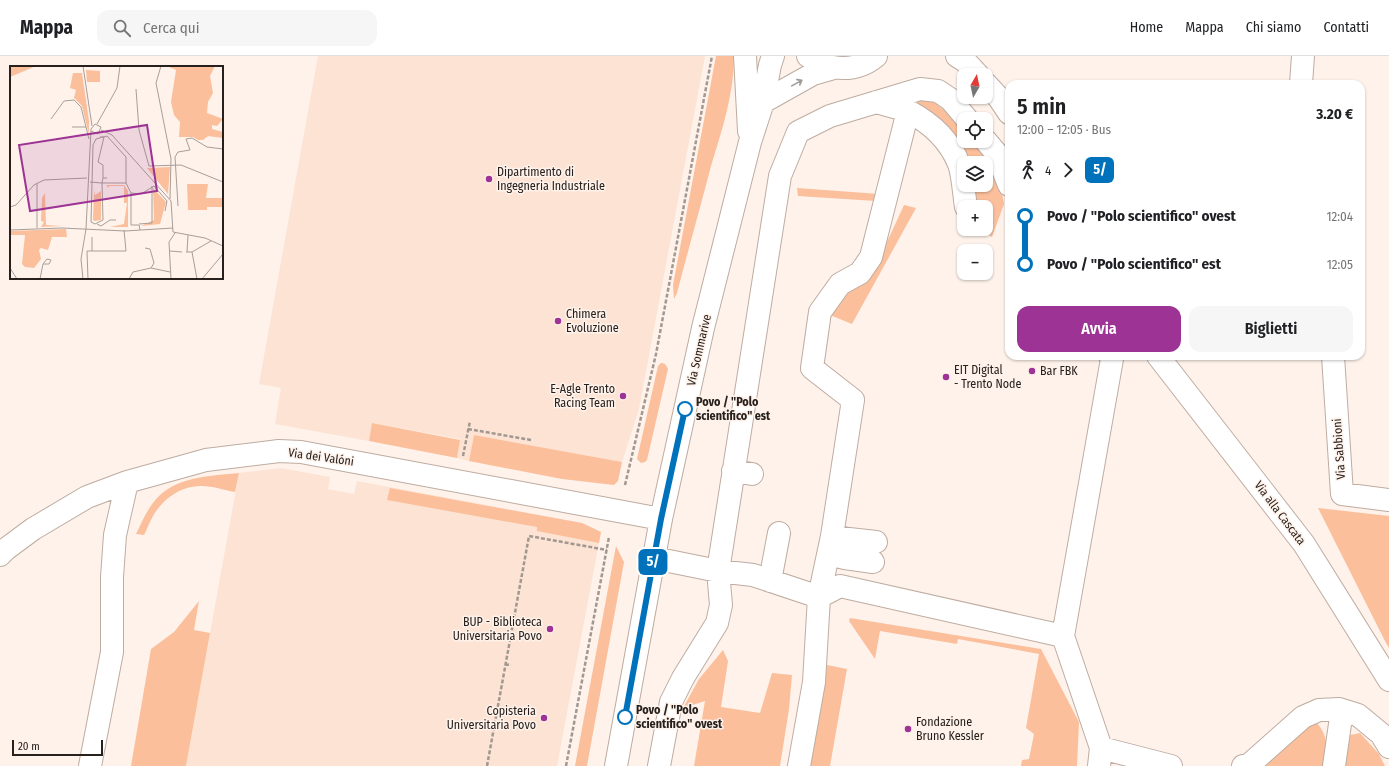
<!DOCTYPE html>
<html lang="it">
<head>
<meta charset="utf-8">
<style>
	:root { --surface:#fff; --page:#f6f6f6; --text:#202124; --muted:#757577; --line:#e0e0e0; --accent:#9d3395 }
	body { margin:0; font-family:"Fira Sans Condensed",sans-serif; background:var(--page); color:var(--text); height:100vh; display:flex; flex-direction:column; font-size:15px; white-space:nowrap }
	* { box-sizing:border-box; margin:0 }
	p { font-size:13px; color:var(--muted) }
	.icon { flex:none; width:22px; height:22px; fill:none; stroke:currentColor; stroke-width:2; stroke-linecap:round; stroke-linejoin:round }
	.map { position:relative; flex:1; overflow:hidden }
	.drawer { position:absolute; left:1005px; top:24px; width:360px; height:280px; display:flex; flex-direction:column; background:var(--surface); border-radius:12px; box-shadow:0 1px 3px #0004 }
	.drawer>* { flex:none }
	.badge { padding:0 8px; border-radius:6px; font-size:14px; line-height:26px }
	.needle { width:26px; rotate:9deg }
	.tools { position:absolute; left:957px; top:12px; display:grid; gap:8px }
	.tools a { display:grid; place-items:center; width:36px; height:36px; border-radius:8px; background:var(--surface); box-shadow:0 1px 3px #0004; font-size:20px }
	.scale { position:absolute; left:12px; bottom:10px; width:91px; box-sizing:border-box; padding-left:4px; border:2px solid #27201c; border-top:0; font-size:11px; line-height:14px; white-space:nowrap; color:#27201c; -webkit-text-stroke:3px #fef2eb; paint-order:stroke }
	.map>.badge { position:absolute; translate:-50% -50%; box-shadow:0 0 0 2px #fff }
	.legs { display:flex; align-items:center; gap:6px; height:44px; padding:0 12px; font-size:13px }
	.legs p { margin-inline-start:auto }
	.head { display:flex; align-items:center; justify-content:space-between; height:68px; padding:0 12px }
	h1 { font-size:22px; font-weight:600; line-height:30px }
	.primary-button { display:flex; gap:8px; margin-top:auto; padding:8px 12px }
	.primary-button a { flex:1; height:46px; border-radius:12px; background:var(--accent); color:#fff; font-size:16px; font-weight:600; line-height:46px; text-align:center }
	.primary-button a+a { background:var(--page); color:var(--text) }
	ul { padding:0 12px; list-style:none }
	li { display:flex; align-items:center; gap:14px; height:48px; font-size:15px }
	li i { display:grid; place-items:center; width:6px; height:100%; margin:0 5px; background:currentColor }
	li i::after { content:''; width:10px; height:10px; margin:-5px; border:3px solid; border-radius:50%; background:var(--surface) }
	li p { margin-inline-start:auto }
	li:first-child i { background:linear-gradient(#0000 50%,currentColor 0) }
	li:last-child i { background:linear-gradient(currentColor 50%,#0000 0) }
	header { display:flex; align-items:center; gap:24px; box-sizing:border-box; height:56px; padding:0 20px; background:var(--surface); border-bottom:1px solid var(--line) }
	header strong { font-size:19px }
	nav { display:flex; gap:22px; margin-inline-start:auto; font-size:14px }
	.search { width:280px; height:36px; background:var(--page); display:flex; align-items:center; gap:10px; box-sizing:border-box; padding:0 14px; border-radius:12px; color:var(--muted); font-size:15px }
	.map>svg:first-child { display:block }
</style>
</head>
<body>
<header>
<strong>Mappa</strong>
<div class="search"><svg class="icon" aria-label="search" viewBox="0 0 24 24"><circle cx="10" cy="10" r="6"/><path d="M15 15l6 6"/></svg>Cerca qui</div>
<nav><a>Home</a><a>Mappa</a><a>Chi siamo</a><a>Contatti</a></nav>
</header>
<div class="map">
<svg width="1389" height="710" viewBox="0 0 1389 710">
	<rect width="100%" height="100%" fill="#fef2eb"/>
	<path fill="#fde3d3" d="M318 0H705L639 353 622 406 474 379 469 405 457 402 460 383 373 367 369 385 275 368 281 332 259 328Z
		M281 412 330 421 328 433 354 438 357 425 582 467 601 476 557 710H186L239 417Z"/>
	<path fill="#fbbf9b" d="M716 0H734C734 38 722 74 711 110 700 152 688 195 677 237L674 243 673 229Z
		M917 41 933 45 964 71V85H974L999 121 1004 148 992 181 979 173H986V151H976L974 129H986V107H966L944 67 917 47Z
		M797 132 879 138 876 145 798 140Z
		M904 149 916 152 852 268 830 259 850 234 865 225 887 186Z
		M661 307C665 307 666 309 668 313L647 404 645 406 641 407 637 403 658 310Z
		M372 367 460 384 457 402 369 385Z
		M474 379 622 406 618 425 614 429 562 423 469 405Z
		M239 417 235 436C224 434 212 430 202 430 187 429 170 438 161 449 153 457 149 469 144 479L136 478C142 466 148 451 158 441 179 420 211 420 239 417Z
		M390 432 582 467 601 476 599 487 537 475V471L387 444Z
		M1318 452 1389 460V592L1385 585Z
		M616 490 624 506 587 710H575Z
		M199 545 194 574 210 577 186 710H131L151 593 174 576Z
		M850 562 1041 593 1079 666 1077 710H1021L1022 704 1029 703 1034 678 1026 672 1039 598 958 583 957 588 880 575 875 603 849 565Z
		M723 594 728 605 721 651 760 657 772 617 792 619 789 653 780 710H694L705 645 683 652 699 623Z
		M827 609 847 613 830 710H809Z
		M1307 666 1317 667C1330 683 1326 692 1323 710H1266L1283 686Z
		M1360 677 1379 698 1385 710H1345L1350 679Z"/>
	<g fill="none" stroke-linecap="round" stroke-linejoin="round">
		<g stroke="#beaca1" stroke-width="24">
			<path id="minor" d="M745 0 749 75
				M808 0C829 15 856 17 876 0
				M957 0 965 5 978 19
				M986 28 999 42 1009 57
				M1301 28 1303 0
				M763 46 813 18 834 12
				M908 55C931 67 949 83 959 108 963 119 964 139 966 151
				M986 85 997 98 1009 129
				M1158 300 1304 488 1389 624
				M1333 300 1342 438 1389 444
				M733 415 752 418
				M832 480 853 344 812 312 820 256 840 228 860 217 871 201 908 55 876 46
				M829 498 845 502 873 506
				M0 499 6 493 33 473 87 441 127 426 206 404 279 395 301 396 661 463
				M654 502 718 515 753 519 819 541 832 480 849 483 876 486
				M770 525 779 477
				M1063 580 1112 303 1110 300
				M1101 692 1171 710
				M90 710 112 596V521L115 479 127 426
				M616 710 661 463 703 272 750 86 763 46 770 9 773 0
				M659 710 671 646 683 622 717 567 721 549 718 515 780 120 798 76 830 60 920 33 938 35 950 43 967 63
				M799 710 814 626 819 541 840 530 1063 580 1101 692 1099 710
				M1243 710 1250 708 1303 661 1319 654 1339 653 1358 659 1381 678 1389 691
				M1334 710 1342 654"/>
		</g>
		<path stroke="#a29892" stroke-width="2.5" stroke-dasharray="4 2" stroke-linecap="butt" d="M468 373 531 384
			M463 400 470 365
			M625 429 656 298 712 0
			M505 608 511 609
			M487 710 529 480 607 494
			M566 710 609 481"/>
		<use href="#minor" stroke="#fff" stroke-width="22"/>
	</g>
	<defs><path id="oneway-shaft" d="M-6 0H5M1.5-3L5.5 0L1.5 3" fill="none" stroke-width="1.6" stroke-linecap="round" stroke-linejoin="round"/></defs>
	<use stroke="#9e9b99" href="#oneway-shaft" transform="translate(797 27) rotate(-29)"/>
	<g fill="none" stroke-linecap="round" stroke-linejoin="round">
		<g stroke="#fff" stroke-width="9">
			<path id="line-1" d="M625 661 661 463 685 353"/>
		</g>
		<use href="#line-1" stroke="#0072bc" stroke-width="6"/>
	</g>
	<g fill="#9d3395" stroke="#fef2eb" stroke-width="1.5">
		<circle cx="489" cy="123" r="4"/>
		<circle cx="558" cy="265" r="4"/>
		<circle cx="1032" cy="315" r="4"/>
		<circle cx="946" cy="321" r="4"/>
		<circle cx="623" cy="340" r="4"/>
		<circle cx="550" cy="573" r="4"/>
		<circle cx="544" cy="662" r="4"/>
		<circle cx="908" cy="673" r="4"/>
	</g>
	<g fill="#fff" stroke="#0072bc" stroke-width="2">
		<circle cx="685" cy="353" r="7"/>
		<circle cx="625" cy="661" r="7"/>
	</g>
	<g text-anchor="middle" stroke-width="3" stroke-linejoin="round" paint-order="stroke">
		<g font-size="12" fill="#27201c" stroke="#fef2eb" text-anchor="start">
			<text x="497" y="120">Dipartimento di<tspan x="497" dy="14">Ingegneria Industriale</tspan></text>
			<text x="566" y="262">Chimera<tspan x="566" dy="14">Evoluzione</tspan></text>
			<text x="954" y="318">EIT Digital<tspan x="954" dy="14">- Trento Node</tspan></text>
			<text x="1040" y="319">Bar FBK</text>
			<text x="615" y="337" text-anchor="end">E-Agle Trento<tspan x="615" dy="14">Racing Team</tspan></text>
			<text x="542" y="570" text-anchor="end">BUP - Biblioteca<tspan x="542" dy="14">Universitaria Povo</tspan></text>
			<text x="536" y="659" text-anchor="end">Copisteria<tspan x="536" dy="14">Universitaria Povo</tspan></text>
			<text x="916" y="670">Fondazione<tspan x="916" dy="14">Bruno Kessler</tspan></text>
		</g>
		<g font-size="12" fill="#27201c" stroke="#fef2eb">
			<text transform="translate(699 294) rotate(-77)" y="4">Via Sommarive</text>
			<text transform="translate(1339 393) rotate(-94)" y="4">Via Sabbioni</text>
			<text transform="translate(321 401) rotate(8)" y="4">Via dei Valóni</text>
			<text transform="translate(1280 457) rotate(53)" y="4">Via alla Cascata</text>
		</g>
		<g font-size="12" font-weight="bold" fill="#27201c" stroke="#fef2eb" text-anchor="start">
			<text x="696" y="350">Povo / "Polo<tspan x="696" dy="14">scientifico" est</tspan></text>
			<text x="636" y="658">Povo / "Polo<tspan x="636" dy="14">scientifico" ovest</tspan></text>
		</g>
	</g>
	<g transform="translate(10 10)">
		<rect width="213" height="213" fill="#fef2eb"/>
		<path d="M0 0H26L0 11ZM157 0H205L200 10 203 27 198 36 197 47 213 53 207 60 202 59V63L213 66V72L198 70 193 74H188L183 71H169L170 56 164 49 161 36 166 4ZM76 4 90 5V16H77ZM63 7H72L79 55V69L72 40 64 32 66 24 60 22ZM160 101 158 128 137 102ZM177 118H198L196 132H213V141H197V144H178ZM96 119H114L118 125V161H100L114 158 117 137H114V120H99V122ZM143 122 156 136 150 158 131 160 144 154ZM84 124 85 129 91 125V154L85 155 83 154ZM35 127 36 159 52 160 31 161 34 156 31 155 32 132ZM56 163 57 171H42L38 184 31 182 29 184 31 193 24 202 15 201 12 198 15 169H0V165Z" fill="#fbbf9b"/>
		<path fill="none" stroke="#a89e98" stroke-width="1" d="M73 0 82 60M151 0 146 17 161 93 160 133M126 23 129 64 139 100 171 99 213 116M41 53 54 35 64 34 71 41 79 73M87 58 107 22 110 0M62 61H76M91 64 102 69 161 135 163 166 195 172 213 180M90 71H94L88 96 93 99V112M80 116 92 117 93 112H97M116 117V91L97 70 86 73 83 79 81 156 85 158 93 154 92 117H116L121 127V159H129L130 164M121 127 131 128 144 120 157 135 155 145M168 140 165 91 168 86 180 84 176 73 182 72 197 81 213 83M0 141 6 139 24 119 34 114 77 112M87 158 91 160 100 154H106M129 158 142 157V120M27 162V117M0 164 52 162 115 165 163 162M82 171V185M160 185 172 186M176 186H182L201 175M177 186 178 169M182 186 187 213M0 202 7 213M141 202 160 206M30 213 33 198 37 193 41 194 39 198H33M73 213 71 193 76 163 81 63 85 58 91 61 88 68 81 65M78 213 77 185H116L114 164M119 213 123 206 141 202 144 197 140 183 135 182M161 213 159 176 165 167M192 213 213 188"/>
		<path fill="#9d3395" fill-opacity="0.15" stroke="#9d3395" stroke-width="2" d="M137 59 147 125 20 145 9 79Z"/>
		<rect width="213" height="213" fill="none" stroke="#27201c" stroke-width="2"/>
	</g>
</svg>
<div class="tools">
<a><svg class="needle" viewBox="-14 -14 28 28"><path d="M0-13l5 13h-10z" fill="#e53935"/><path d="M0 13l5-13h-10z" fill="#757577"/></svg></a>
<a><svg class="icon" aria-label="locate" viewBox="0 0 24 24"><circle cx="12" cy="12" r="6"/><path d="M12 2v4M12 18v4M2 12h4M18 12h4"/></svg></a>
<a><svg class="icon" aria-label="layers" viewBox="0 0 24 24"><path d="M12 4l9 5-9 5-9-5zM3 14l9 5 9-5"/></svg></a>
<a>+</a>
<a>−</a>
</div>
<div class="scale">20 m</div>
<b class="badge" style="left:653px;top:506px;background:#0072bc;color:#fff">5/</b>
<section class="drawer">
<div class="head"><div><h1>5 min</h1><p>12:00 – 12:05 · Bus</p></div><b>3.20 €</b></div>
<div class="legs"><svg class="icon" aria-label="walk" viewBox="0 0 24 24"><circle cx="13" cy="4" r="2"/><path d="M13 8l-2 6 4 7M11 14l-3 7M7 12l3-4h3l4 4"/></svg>4<svg class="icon" aria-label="forward" viewBox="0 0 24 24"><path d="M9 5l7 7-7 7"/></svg><b class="badge" style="background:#0072bc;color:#fff">5/</b></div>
<ul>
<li><i style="color:#0072bc"></i><b>Povo / &quot;Polo scientifico&quot; ovest</b><p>12:04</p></li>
<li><i style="color:#0072bc"></i><b>Povo / &quot;Polo scientifico&quot; est</b><p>12:05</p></li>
</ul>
<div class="primary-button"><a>Avvia</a><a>Biglietti</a></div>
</section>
</div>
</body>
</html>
